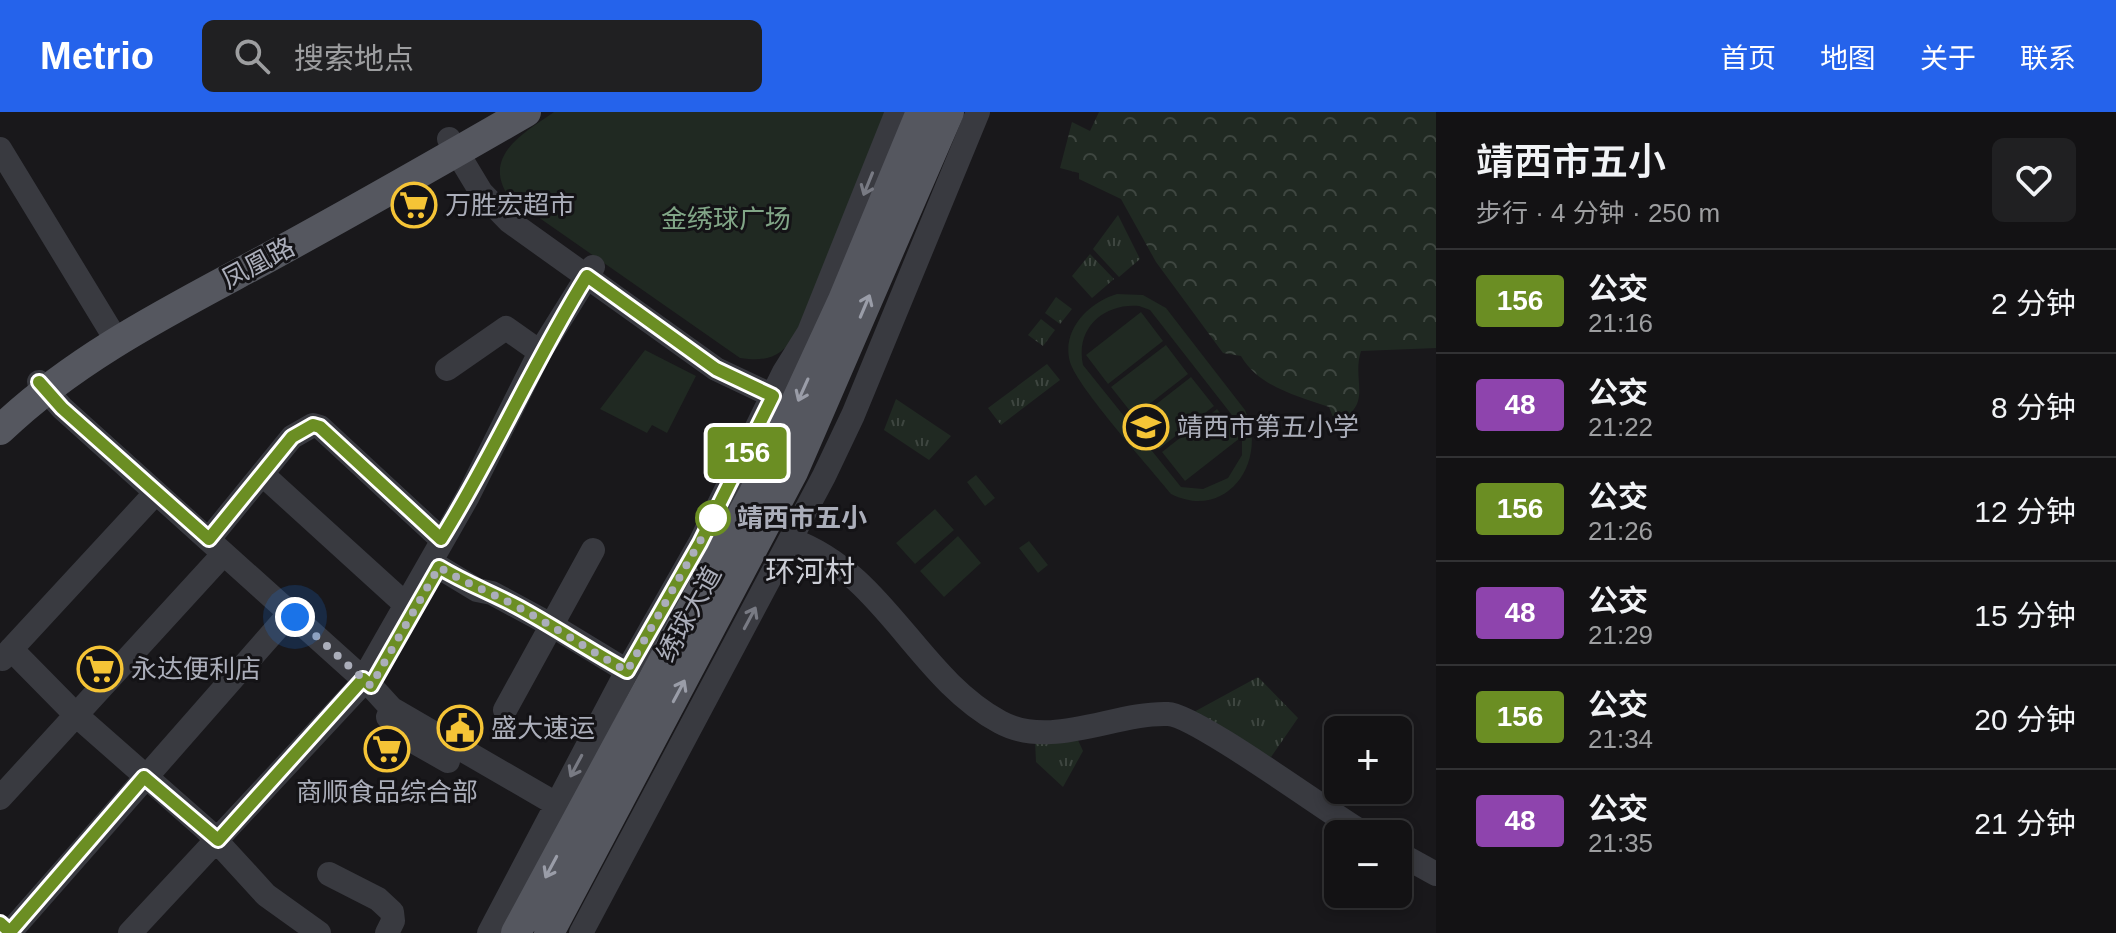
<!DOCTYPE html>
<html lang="zh">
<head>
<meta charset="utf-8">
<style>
	:root { --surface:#131214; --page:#202022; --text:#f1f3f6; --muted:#9d9ea0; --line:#323234; --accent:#2563eb }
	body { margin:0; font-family:Arial,"Noto Sans SC",sans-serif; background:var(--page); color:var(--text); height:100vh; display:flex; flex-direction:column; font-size:30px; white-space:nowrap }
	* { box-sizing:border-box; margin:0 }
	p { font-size:26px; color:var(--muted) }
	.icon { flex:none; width:44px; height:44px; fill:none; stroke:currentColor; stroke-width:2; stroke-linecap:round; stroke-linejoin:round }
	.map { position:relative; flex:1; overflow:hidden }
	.drawer { display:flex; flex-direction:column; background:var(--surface); width:680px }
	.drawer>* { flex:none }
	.badge { padding:0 16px; border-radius:6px; font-size:28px; line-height:52px }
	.controls { position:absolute; left:1324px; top:604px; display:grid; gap:16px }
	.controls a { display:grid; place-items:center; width:88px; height:88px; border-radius:12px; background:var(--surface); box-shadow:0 4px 12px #0003,0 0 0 2px var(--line); font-size:40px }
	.you { position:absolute; width:40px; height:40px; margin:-20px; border:6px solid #fff; border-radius:50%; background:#1a73e8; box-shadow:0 0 0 12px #1a73e833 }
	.map>.badge { position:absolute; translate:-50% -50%; box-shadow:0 0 0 4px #fff }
	.round { display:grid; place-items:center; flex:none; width:84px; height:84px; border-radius:12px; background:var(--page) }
	.headline { display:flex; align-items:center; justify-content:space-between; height:136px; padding:0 40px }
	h1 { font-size:38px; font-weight:600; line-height:60px }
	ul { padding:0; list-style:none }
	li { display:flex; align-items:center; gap:24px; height:104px; padding:0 40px; border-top:2px solid var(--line) }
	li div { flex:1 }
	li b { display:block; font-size:30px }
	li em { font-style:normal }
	li .badge { min-width:88px; font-weight:700; text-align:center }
	header { display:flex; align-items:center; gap:48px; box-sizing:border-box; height:112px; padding:0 40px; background:var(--accent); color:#fff }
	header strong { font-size:38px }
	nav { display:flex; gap:44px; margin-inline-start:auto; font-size:28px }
	.search { width:560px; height:72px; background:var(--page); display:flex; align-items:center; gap:20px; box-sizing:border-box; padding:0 28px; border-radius:12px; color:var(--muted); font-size:30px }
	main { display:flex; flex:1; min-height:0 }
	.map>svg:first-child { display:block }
</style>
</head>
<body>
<header>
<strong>Metrio</strong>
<div class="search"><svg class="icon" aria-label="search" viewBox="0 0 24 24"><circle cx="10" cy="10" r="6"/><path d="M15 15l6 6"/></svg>搜索地点</div>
<nav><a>首页</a><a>地图</a><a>关于</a><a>联系</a></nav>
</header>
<main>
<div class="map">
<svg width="1436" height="821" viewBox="0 0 1436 821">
	<defs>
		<pattern id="grass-tufts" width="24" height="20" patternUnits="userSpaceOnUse" patternTransform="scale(2)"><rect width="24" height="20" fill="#202922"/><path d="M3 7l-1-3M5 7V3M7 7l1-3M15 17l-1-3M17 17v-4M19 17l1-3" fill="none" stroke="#3e4640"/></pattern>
		<pattern id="forest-crowns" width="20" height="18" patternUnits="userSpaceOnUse" patternTransform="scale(2)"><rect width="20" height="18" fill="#202922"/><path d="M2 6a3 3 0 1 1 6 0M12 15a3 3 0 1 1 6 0" fill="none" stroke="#3e4640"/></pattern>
	</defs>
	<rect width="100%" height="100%" fill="#19181b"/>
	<path fill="url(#grass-tufts)" d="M1118 103 1140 147 1119 165 1093 137Z
		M1090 142 1114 167 1092 186 1072 164Z
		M1056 185 1072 197 1060 212 1045 201Z
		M1041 207 1055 218 1043 234 1028 223Z
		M1047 252 1060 268 1001 313 988 296Z
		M896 287 951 324 929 348 884 318Z
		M1258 565 1298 606 1269 648 1192 601Z
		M1077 626 1083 639 1063 675 1036 650 1035 628Z"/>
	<path fill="url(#forest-crowns)" d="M1099 0H1436V236L1361 239C1351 269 1375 294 1335 310L1329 295C1297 284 1259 275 1241 244L1223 241 1156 150 1121 87 1079 67V61L1060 56 1072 10 1090 19Z"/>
	<path fill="#202922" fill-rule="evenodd" d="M554 0H886L798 220C781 245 769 250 740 246L508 84C482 43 524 21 554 0Z
		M1117 182 1143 183 1166 196 1245 298C1269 349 1227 410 1171 382 1151 357 1077 275 1070 250 1061 218 1089 190 1117 182ZM1139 194 1150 198 1242 316V343L1228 366 1203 377 1181 375 1083 253C1075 216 1104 191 1139 194Z
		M1141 200 1163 229 1108 272 1086 243Z
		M1166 233 1188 262 1134 304 1111 275Z
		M645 238 696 264 667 321 652 313 647 321 600 297Z
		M1191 265 1214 294 1159 337 1136 308Z
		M1217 297 1240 326 1185 369 1162 340Z
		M976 363 995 386 985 394 967 370Z
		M935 397 954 418 915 452 896 431Z
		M958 424 981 451 944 485 920 459Z
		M1029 429 1048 453 1038 461 1019 436Z"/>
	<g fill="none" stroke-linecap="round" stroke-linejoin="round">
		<path stroke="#393a40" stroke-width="24" d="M449 27 481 80 509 109 716 257 773 284
			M0 37 112 221
			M447 257 506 216 540 240
			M39 270 62 296 371 574 392 597 556 692 569 687
			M262 362 405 492
			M209 427 292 325 313 313 320 315 441 427
			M792 428C885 462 917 565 1000 610 1051 638 1115 600 1168 602 1196 603 1330 702 1365 722
			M439 455 477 478 492 481 553 514 627 559
			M11 537 76 603 218 728
			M2 547 150 387
			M505 598 593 438
			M388 605 411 628 448 649
			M0 686 218 448
			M223 736 266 783 319 821
			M1398 741 1436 762
			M329 762 378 787 392 800 393 809 387 821
			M10 820 284 508
			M130 821 359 575 468 384 540 240 593 155
			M489 821 627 559 700 431 784 260 809 220 897 0
			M581 821 824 364 853 303 978 0"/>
		<path stroke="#55575f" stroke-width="30" d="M0 318C78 243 177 195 271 144 357 97 441 49 526 0
			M516 821 754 381 843 188 921 0
			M549 821 793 360 949 0"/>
	</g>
	<defs><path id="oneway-shaft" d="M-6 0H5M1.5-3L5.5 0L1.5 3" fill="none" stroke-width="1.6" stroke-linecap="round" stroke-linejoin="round" transform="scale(2)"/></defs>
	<g stroke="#787a83">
		<use href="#oneway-shaft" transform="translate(868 72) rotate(112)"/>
		<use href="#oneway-shaft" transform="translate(750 506) rotate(-62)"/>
		<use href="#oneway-shaft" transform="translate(576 654) rotate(118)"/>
	</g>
	<g stroke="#9a9da8">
		<use href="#oneway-shaft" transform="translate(865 194) rotate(-67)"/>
		<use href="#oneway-shaft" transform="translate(803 278) rotate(114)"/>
		<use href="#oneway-shaft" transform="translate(679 579) rotate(-62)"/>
		<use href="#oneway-shaft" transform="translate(551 755) rotate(118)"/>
	</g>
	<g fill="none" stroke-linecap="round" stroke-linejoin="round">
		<g stroke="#fff" stroke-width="18">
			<path id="line" d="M0 811 10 820 144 665 218 728 363 567 371 574 439 455C467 472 490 480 518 495 555 515 590 539 627 559L700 431 773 284 716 257 587 164C534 249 494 342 441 427L320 315 313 313 292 325 209 427 62 296 39 270"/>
		</g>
		<use href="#line" stroke="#6b8e23" stroke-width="12"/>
		<path stroke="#abaeba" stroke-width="8" stroke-dasharray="0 14.4" d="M295 505 371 574 439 455C467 472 490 480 518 495 555 515 590 539 627 559L713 406"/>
	</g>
	<defs>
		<g id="supermarket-ring" transform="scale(2.3)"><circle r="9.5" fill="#141316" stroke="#f5c436" stroke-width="1.5"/><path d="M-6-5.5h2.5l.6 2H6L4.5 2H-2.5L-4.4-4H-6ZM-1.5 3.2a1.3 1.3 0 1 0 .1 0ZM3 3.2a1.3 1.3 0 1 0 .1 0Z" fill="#f5c436"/></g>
		<g id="school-ring" transform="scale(2.3)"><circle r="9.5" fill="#141316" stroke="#f5c436" stroke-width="1.5"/><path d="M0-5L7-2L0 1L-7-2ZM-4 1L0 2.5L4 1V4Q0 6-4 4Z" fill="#f5c436"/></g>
		<g id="civic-ring" transform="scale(2.3)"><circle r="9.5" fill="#141316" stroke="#f5c436" stroke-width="1.5"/><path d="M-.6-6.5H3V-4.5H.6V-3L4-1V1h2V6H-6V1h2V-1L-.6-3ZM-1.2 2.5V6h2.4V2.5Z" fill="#f5c436"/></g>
	</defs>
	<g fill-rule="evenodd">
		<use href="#supermarket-ring" x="414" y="93"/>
		<use href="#school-ring" x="1146" y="315"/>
		<use href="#supermarket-ring" x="100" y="557"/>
		<use href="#civic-ring" x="460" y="616"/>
		<use href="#supermarket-ring" x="387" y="637"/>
	</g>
	<circle fill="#fff" stroke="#6b8e23" stroke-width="4" cx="713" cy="406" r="16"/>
	<g text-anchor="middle" stroke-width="6" stroke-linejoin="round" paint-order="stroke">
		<g font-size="26" fill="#abaeba" stroke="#141316" text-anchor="start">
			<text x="445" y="102">万胜宏超市</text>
			<text x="1177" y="324">靖西市第五小学</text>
			<text x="131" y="566">永达便利店</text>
			<text x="491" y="625">盛大速运</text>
			<text x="387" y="689" text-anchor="middle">商顺食品综合部</text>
		</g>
		<g font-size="26" fill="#81a687" stroke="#141316">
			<text x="726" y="116">金绣球广场</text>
		</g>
		<g font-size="26" fill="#abaeba" stroke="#141316">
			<text transform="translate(258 151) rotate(-28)" y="9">凤凰路</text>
			<text transform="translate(689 502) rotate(-61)" y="9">绣球大道</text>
		</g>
		<g font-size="26" font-weight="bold" fill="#abaeba" stroke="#141316" text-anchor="start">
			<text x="737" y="415">靖西市五小</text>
		</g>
		<g font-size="30" fill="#ccced6" stroke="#141316">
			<text x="810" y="470">环河村</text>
		</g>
	</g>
</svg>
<div class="controls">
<a>+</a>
<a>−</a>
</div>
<div class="you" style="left:295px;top:505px"></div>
<b class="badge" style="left:747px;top:341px;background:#6b8e23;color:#fff">156</b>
</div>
<section class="drawer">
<div class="headline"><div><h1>靖西市五小</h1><p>步行 · 4 分钟 · 250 m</p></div><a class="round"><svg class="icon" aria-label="heart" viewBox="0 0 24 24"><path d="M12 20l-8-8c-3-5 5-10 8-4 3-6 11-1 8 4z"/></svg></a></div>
<ul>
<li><span class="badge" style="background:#6b8e23;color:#fff">156</span><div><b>公交</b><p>21:16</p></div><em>2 分钟</em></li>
<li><span class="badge" style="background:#8e44ad;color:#fff">48</span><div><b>公交</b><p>21:22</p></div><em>8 分钟</em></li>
<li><span class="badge" style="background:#6b8e23;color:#fff">156</span><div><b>公交</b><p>21:26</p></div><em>12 分钟</em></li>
<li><span class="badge" style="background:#8e44ad;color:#fff">48</span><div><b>公交</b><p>21:29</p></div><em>15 分钟</em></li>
<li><span class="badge" style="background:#6b8e23;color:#fff">156</span><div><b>公交</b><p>21:34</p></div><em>20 分钟</em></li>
<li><span class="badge" style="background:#8e44ad;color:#fff">48</span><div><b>公交</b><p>21:35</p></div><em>21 分钟</em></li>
</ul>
</section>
</main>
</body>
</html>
